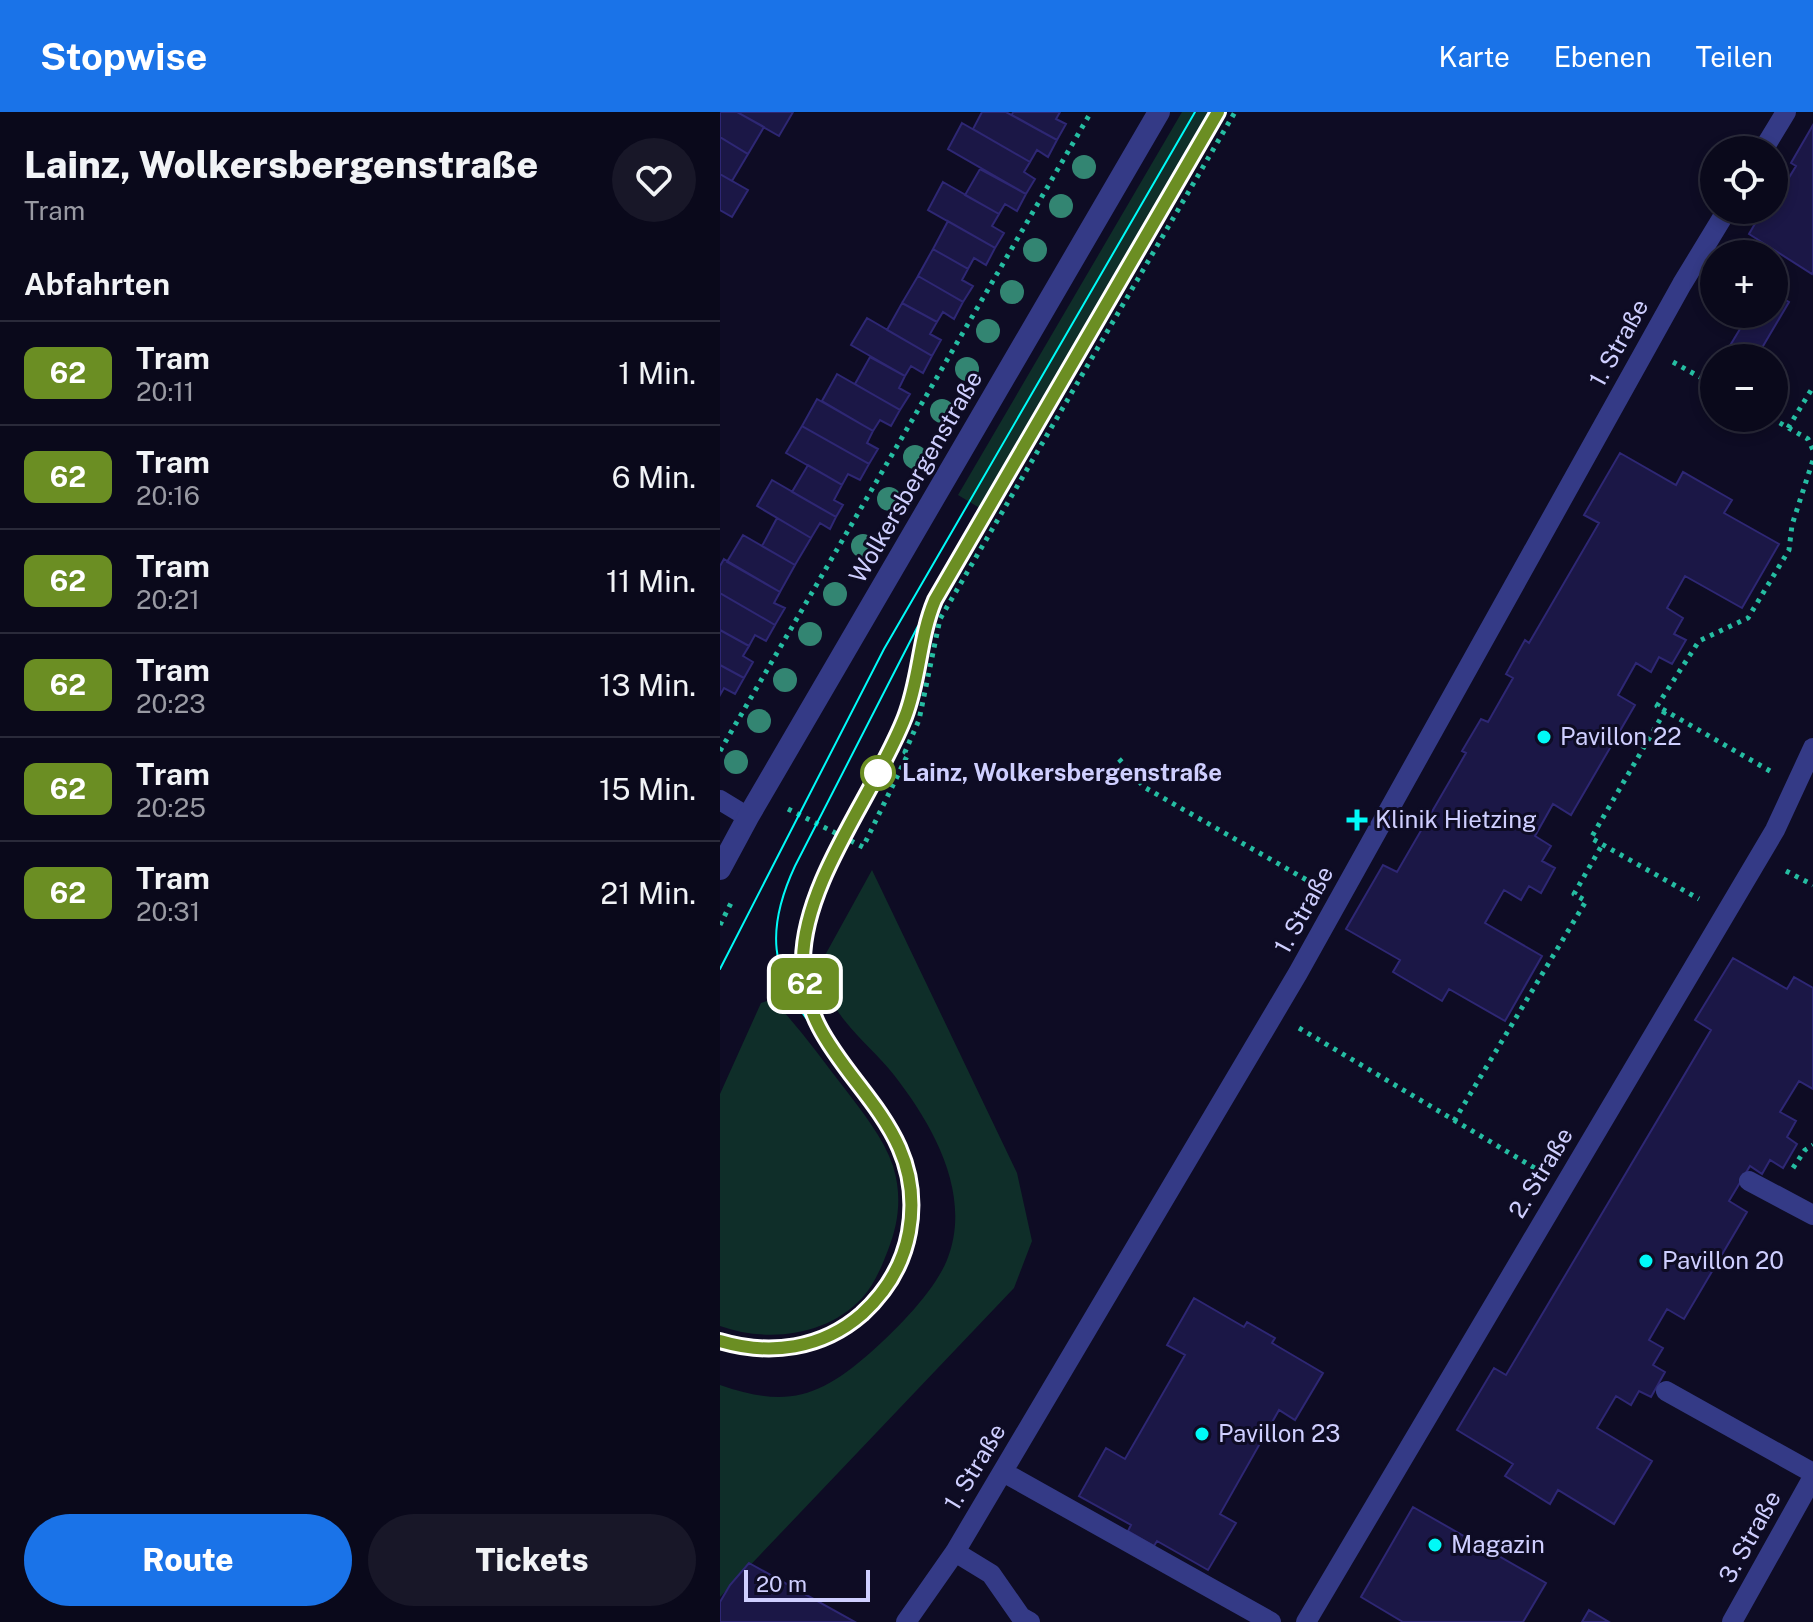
<!DOCTYPE html>
<html lang="de">
<head>
<meta charset="utf-8">
<style>
	:root { --surface:#0a091b; --page:#181728; --text:#f1f3f6; --muted:#999aa3; --line:#2a2a3a; --accent:#1a73e8 }
	body { margin:0; font-family:"Public Sans",sans-serif; background:var(--page); color:var(--text); height:100vh; display:flex; flex-direction:column; font-size:30px; white-space:nowrap }
	* { box-sizing:border-box; margin:0 }
	p { font-size:26px; color:var(--muted) }
	.icon { flex:none; width:44px; height:44px; fill:none; stroke:currentColor; stroke-width:2; stroke-linecap:round; stroke-linejoin:round }
	.map { position:relative; flex:1; overflow:hidden }
	.drawer { display:flex; flex-direction:column; background:var(--surface); width:720px }
	.drawer>* { flex:none }
	.badge { padding:0 16px; border-radius:12px; font-size:28px; line-height:52px }
	.tools { position:absolute; left:980px; top:24px; display:grid; gap:16px }
	.tools a { display:grid; place-items:center; width:88px; height:88px; border-radius:50%; background:var(--surface); box-shadow:0 4px 12px #0003,0 0 0 2px var(--line); font-size:40px }
	.scale { position:absolute; left:24px; bottom:20px; width:126px; box-sizing:border-box; padding-left:8px; border:4px solid #cfcfff; border-top:0; font-size:22px; line-height:28px; white-space:nowrap; color:#cfcfff; -webkit-text-stroke:6px #0e0c24; paint-order:stroke }
	.map>.badge { position:absolute; translate:-50% -50%; box-shadow:0 0 0 4px #fff }
	h2 { padding:0 24px; font-size:30px; line-height:72px }
	.round { display:grid; place-items:center; flex:none; width:84px; height:84px; border-radius:42px; background:var(--page) }
	.overview { display:flex; align-items:center; justify-content:space-between; height:136px; padding:0 24px }
	h1 { font-size:38px; font-weight:800; line-height:60px }
	.cta { display:flex; gap:16px; margin-top:auto; padding:16px 24px }
	.cta a { flex:1; height:92px; border-radius:48px; background:var(--accent); color:#fff; font-size:32px; font-weight:800; line-height:92px; text-align:center }
	.cta a+a { background:var(--page); color:var(--text) }
	ul { padding:0; list-style:none }
	li { display:flex; align-items:center; gap:24px; height:104px; padding:0 24px; border-top:2px solid var(--line) }
	li div { flex:1 }
	li b { display:block; font-size:30px }
	li em { font-style:normal }
	li .badge { min-width:88px; font-weight:700; text-align:center }
	header { display:flex; align-items:center; gap:48px; box-sizing:border-box; height:112px; padding:0 40px; background:var(--accent); color:#fff }
	header strong { font-size:38px }
	nav { display:flex; gap:44px; margin-inline-start:auto; font-size:28px }
	main { display:flex; flex:1; min-height:0 }
	.map>svg:first-child { display:block }
</style>
</head>
<body>
<header>
<strong>Stopwise</strong>
<nav><a>Karte</a><a>Ebenen</a><a>Teilen</a></nav>
</header>
<main>
<section class="drawer">
<div class="overview"><div><h1>Lainz, Wolkersbergenstraße</h1><p>Tram</p></div><a class="round"><svg class="icon" aria-label="heart" viewBox="0 0 24 24"><path d="M12 20l-8-8c-3-5 5-10 8-4 3-6 11-1 8 4z"/></svg></a></div>
<h2>Abfahrten</h2>
<ul>
<li><span class="badge" style="background:#6b8e23;color:#fff">62</span><div><b>Tram</b><p>20:11</p></div><em>1 Min.</em></li>
<li><span class="badge" style="background:#6b8e23;color:#fff">62</span><div><b>Tram</b><p>20:16</p></div><em>6 Min.</em></li>
<li><span class="badge" style="background:#6b8e23;color:#fff">62</span><div><b>Tram</b><p>20:21</p></div><em>11 Min.</em></li>
<li><span class="badge" style="background:#6b8e23;color:#fff">62</span><div><b>Tram</b><p>20:23</p></div><em>13 Min.</em></li>
<li><span class="badge" style="background:#6b8e23;color:#fff">62</span><div><b>Tram</b><p>20:25</p></div><em>15 Min.</em></li>
<li><span class="badge" style="background:#6b8e23;color:#fff">62</span><div><b>Tram</b><p>20:31</p></div><em>21 Min.</em></li>
</ul>
<div class="cta"><a>Route</a><a>Tickets</a></div>
</section>
<div class="map">
<svg width="1093" height="1510" viewBox="0 0 1093 1510">
	<rect width="100%" height="100%" fill="#0e0c24"/>
	<path fill="#0f2e29" d="M462 0H507L273 404 238 383Z
		M152 758 297 1061 312 1129 294 1176 0 1485V1273C66 1296 99 1286 150 1241 176 1218 214 1180 227 1148 253 1083 213 1013 174 963 159 944 140 928 125 909 116 898 109 886 104 873 102 866 102 861 98 856Z
		M52 887C78 914 101 946 125 977 143 1001 163 1025 173 1054 182 1083 179 1110 168 1138 162 1154 154 1173 142 1186 107 1224 47 1231 0 1214V982L41 891Z"/>
	<path fill="#1b1746" stroke="#2e2774" stroke-width="2" d="M0 0H17L44 15 28 42 0 25Z
		M17 0H73L59 24Z
		M262 0H286L337 28 328 45 317 38 310 50 253 17Z
		M293 0H340L336 7 346 12 337 28 292 3Z
		M242 11 310 50 304 60 315 67 306 82 228 37Z
		M1093 13V160L1092 162 1029 122 1043 98H1054V86L1056 87 1076 54 1071 51Z
		M0 25 28 42 12 69 0 62Z
		M260 57 306 82 297 99 285 92 279 102 245 83Z
		M0 62 28 78 12 105 0 98Z
		M223 70 279 102 272 114 284 121 275 136 208 98Z
		M228 109 275 136 266 153 254 146 248 157 213 137Z
		M213 137 248 157 242 168 253 174 243 190 198 164Z
		M198 164 243 190 234 207 223 200 217 210 182 191Z
		M1054 181 1069 190 1036 246H1023L1008 237 1029 202H1054Z
		M182 191 217 210 210 222 221 228 212 244 167 218Z
		M147 206 212 244 203 261 191 254 185 264 131 233Z
		M150 245 185 264 179 276 190 282 180 298 135 272Z
		M117 262 180 298 171 314 160 308 153 319 102 289Z
		M97 287 153 319 147 331 158 337 149 352 82 314Z
		M82 314 149 352 140 368 128 362 122 373 66 341Z
		M900 341 956 373 963 360 1012 388 1004 401 1059 432 1022 496 965 464 947 496 963 506 954 522 966 528 952 552 939 545 931 560 916 551 898 583 915 593 851 703 833 692 815 724 831 734 822 749 835 756 821 781 809 774 801 788 784 778 765 811 822 844 785 909 729 877 722 889 673 860 680 848 626 817 663 753 677 760 746 641 742 639 761 607 768 610 793 566 786 562 805 528 809 531 879 411 864 403Z
		M88 353 122 373 114 388 123 393 116 405 72 380Z
		M52 368 116 405 110 417 100 411 91 426 37 394Z
		M57 406 91 426 75 453 42 434Z
		M23 423 75 453 60 480 7 450Z
		M4 447 60 480 54 491 65 496 55 513 0 481V454Z
		M0 481 55 513 46 529 35 523 29 534 0 518Z
		M0 518 29 534 23 544 33 550 24 566 0 553Z
		M0 553 24 566 15 582 4 576 0 583Z
		M1013 846 1067 877 1074 865 1093 876V977L1079 969 1060 1000 1076 1009 1067 1025 1077 1032 1063 1056 1050 1048 1042 1062 1030 1054 1009 1089 1027 1100 964 1207 947 1197 929 1228 943 1236 933 1253 945 1260 931 1285 919 1279 911 1293 896 1284 877 1316 932 1349 894 1412 838 1378 830 1392 785 1364 793 1352 737 1318 774 1256 786 1263 991 918 975 908Z
		M474 1186 524 1215 527 1210 555 1226 552 1231 603 1261 575 1308 559 1298 500 1402 516 1411 488 1458 437 1429 434 1434 408 1419 411 1413 359 1384 386 1336 405 1347 465 1243 447 1233Z
		M693 1395 826 1471 803 1510H683L641 1485Z
		M29 1451 135 1510H0V1490L10 1473Z
		M869 1498 889 1510H862Z"/>
	<g fill="none" stroke-linecap="round" stroke-linejoin="round">
		<path stroke="#25bda2" stroke-width="5" stroke-dasharray="4 6" stroke-linecap="butt" d="M953 250 994 273
			M1051 306 1088 327 1093 338
			M1068 316 1093 275
			M945 599 871 726 979 787
			M0 639 371 0
			M399 647 424 675 592 771
			M1050 659 937 594 979 529 1028 506 1069 438 1072 413 1093 348
			M68 697 143 735 188 642 185 640 199 608 220 507 515 0
			M1066 759 1093 773
			M0 813 13 787
			M579 916 818 1058
			M734 1009 866 789 854 782 882 733
			M1073 1056 1085 1038 1093 1033"/>
		<path stroke="#343a86" stroke-width="20" d="M1043 38 1066 0
			M0 688 28 705
			M1029 1069 1093 1103
			M946 1279 1093 1361
			M283 1360 551 1510
			M235 1440 271 1462 301 1505 310 1510
			M186 1510 235 1440 578 861 962 172 1007 98
			M586 1510 1055 718 1093 636
			M1012 1510 1093 1365"/>
		<path stroke="#343a86" stroke-width="22" d="M0 757 28 705 439 0"/>
		<path stroke="#00faf7" stroke-width="2" d="M0 857 164 537 475 0
			M93 915C49 860 46 816 75 754L198 514
			M126 957C104 925 83 890 83 851 81 772 157 678 185 604 196 577 196 548 203 521 208 503 216 486 224 470L498 0
			M0 1229C107 1260 213 1177 190 1063 181 1019 147 984 120 950"/>
	</g>
	<g fill="#338572">
		<circle cx="364" cy="55" r="12"/>
		<circle cx="341" cy="94" r="12"/>
		<circle cx="315" cy="138" r="12"/>
		<circle cx="292" cy="180" r="12"/>
		<circle cx="268" cy="219" r="12"/>
		<circle cx="247" cy="257" r="12"/>
		<circle cx="222" cy="299" r="12"/>
		<circle cx="195" cy="345" r="12"/>
		<circle cx="169" cy="387" r="12"/>
		<circle cx="143" cy="434" r="12"/>
		<circle cx="115" cy="482" r="12"/>
		<circle cx="90" cy="522" r="12"/>
		<circle cx="65" cy="568" r="12"/>
		<circle cx="39" cy="609" r="12"/>
		<circle cx="16" cy="650" r="12"/>
	</g>
	<g fill="none" stroke-linecap="round" stroke-linejoin="round">
		<g stroke="#fff" stroke-width="18">
			<path id="line" d="M0 1229C50 1244 102 1237 142 1202 166 1180 183 1153 189 1120 211 996 81 959 83 848 84 768 156 680 185 605 200 567 199 526 215 488L498 0"/>
		</g>
		<use href="#line" stroke="#6b8e23" stroke-width="12"/>
	</g>
	<g fill="#00faf7" stroke="#0e0c24" stroke-width="3">
		<circle cx="824" cy="625" r="8"/>
		<path d="M633 696h8v8h8v8h-8v8h-8v-8h-8v-8h8z"/>
		<circle cx="926" cy="1149" r="8"/>
		<circle cx="482" cy="1322" r="8"/>
		<circle cx="715" cy="1433" r="8"/>
	</g>
	<circle fill="#fff" stroke="#6b8e23" stroke-width="4" cx="158" cy="661" r="16"/>
	<g text-anchor="middle" stroke-width="6" stroke-linejoin="round" paint-order="stroke">
		<g font-size="24" fill="#cfcfff" stroke="#0e0c24">
			<text transform="translate(899 231) rotate(-61)" y="8">1. Straße</text>
			<text transform="translate(196 365) rotate(-60)" y="8">Wolkersbergenstraße</text>
			<text transform="translate(584 798) rotate(-61)" y="8">1. Straße</text>
			<text transform="translate(821 1061) rotate(-59)" y="8">2. Straße</text>
			<text transform="translate(255 1355) rotate(-59)" y="8">1. Straße</text>
			<text transform="translate(1030 1425) rotate(-61)" y="8">3. Straße</text>
		</g>
		<g font-size="24" fill="#cfcfff" stroke="#0e0c24" text-anchor="start">
			<text x="840" y="633">Pavillon 22</text>
			<text x="655" y="716">Klinik Hietzing</text>
			<text x="942" y="1157">Pavillon 20</text>
			<text x="498" y="1330">Pavillon 23</text>
			<text x="731" y="1441">Magazin</text>
		</g>
		<g font-size="24" font-weight="bold" fill="#cfcfff" stroke="#0e0c24" text-anchor="start">
			<text x="182" y="669">Lainz, Wolkersbergenstraße</text>
		</g>
	</g>
</svg>
<div class="tools">
<a><svg class="icon" aria-label="locate" viewBox="0 0 24 24"><circle cx="12" cy="12" r="6"/><path d="M12 2v4M12 18v4M2 12h4M18 12h4"/></svg></a>
<a>+</a>
<a>−</a>
</div>
<div class="scale">20 m</div>
<b class="badge" style="left:85px;top:872px;background:#6b8e23;color:#fff">62</b>
</div>
</main>
</body>
</html>
